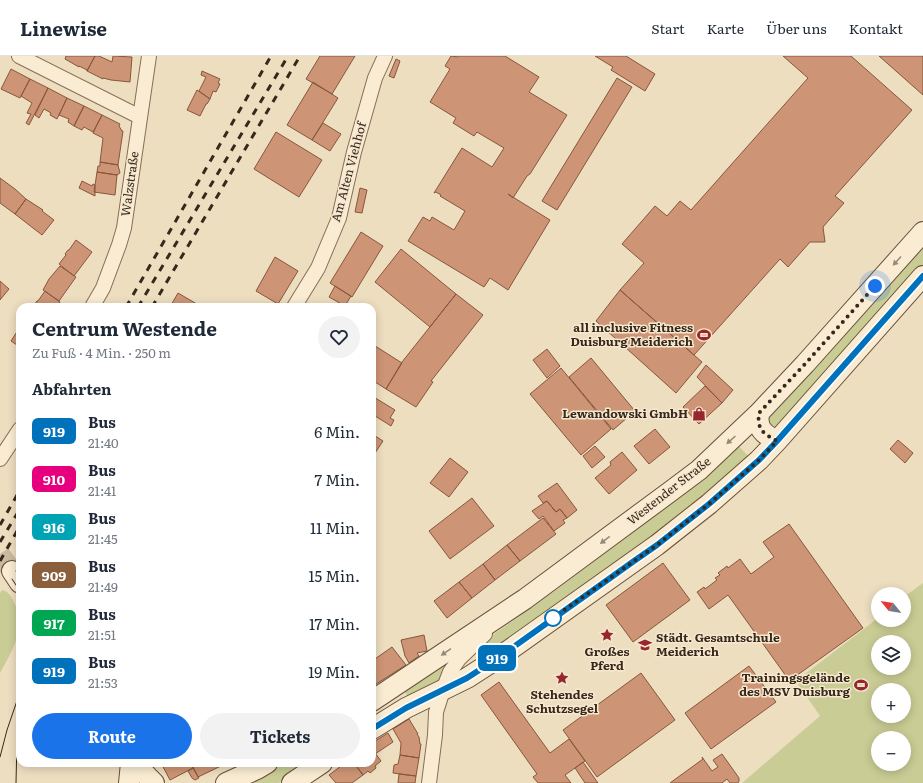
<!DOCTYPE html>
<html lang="de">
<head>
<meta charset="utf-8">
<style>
	:root { --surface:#fff; --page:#f2f2f3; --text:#1f2937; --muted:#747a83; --line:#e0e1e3; --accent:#1a73e8 }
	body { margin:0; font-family:Literata,serif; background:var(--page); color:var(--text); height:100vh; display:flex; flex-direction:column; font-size:15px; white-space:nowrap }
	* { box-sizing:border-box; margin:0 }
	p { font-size:13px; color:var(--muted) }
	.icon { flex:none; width:22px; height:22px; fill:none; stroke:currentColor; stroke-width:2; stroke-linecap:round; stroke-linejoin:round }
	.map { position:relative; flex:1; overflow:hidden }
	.drawer { position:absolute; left:16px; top:247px; width:360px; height:464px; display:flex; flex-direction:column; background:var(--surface); border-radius:12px; box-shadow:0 2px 10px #0003 }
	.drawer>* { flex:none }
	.badge { padding:0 8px; border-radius:6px; font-size:14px; line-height:26px }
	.needle { width:26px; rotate:300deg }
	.fabs { position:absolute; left:871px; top:531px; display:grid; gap:8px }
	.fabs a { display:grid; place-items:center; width:40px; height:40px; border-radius:50%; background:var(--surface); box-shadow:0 2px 10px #0003; font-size:20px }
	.you { position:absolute; width:20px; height:20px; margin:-10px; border:3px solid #fff; border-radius:50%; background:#1a73e8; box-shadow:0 0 0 6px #1a73e833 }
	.map>.badge { position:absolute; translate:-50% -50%; box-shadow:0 0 0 2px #fff }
	h2 { padding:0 16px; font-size:15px; line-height:36px }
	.round { display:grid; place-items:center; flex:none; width:42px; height:42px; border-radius:21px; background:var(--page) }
	.overview { display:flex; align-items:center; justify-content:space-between; height:68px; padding:0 16px }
	h1 { font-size:19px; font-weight:700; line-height:30px }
	.cta { display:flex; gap:8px; margin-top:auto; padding:8px 16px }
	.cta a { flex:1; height:46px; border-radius:24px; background:var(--accent); color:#fff; font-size:16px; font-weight:700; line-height:46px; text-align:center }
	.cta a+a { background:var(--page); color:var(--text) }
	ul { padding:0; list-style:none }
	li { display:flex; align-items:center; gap:12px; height:48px; padding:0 16px }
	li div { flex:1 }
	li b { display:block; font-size:15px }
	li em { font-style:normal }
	li .badge { min-width:44px; font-weight:700; text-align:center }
	header { display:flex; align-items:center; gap:24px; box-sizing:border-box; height:56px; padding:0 20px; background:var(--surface); border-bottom:1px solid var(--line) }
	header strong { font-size:19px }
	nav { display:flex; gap:22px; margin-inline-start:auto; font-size:14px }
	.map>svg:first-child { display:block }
</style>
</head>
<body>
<header>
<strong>Linewise</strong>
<nav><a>Start</a><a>Karte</a><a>Über uns</a><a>Kontakt</a></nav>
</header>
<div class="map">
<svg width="923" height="727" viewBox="0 0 923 727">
	<rect width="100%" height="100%" fill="#eedec0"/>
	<path fill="#c9cc94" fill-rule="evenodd" d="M923 186V210L777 371 772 370 769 368 766 361Z
		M734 385 751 403 651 482 481 602C477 600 476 598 476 594L480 588 556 534 623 484 640 467Z
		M923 527V727H742L820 660 796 625 878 562V564H904V541ZM878 586H904V612H878ZM878 634H904V660H878ZM878 682H904V708H878Z
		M2 534C8 535 12 541 14 547 17 551 19 557 20 562 22 578 8 603 0 617V537Z
		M451 603 437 627 409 643 402 631Z
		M281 707H310L279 727H244Z"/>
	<path fill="#cd9575" stroke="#87563d" d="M66 0H95L87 15V14L79 10V11L65 3Z
		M95 0H99L112 6 113 0 132 1 130 26 111 24 103 22V23L87 15Z
		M320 0H355L332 38 306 23Z
		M451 0 458 1V0H505L539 21 529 36 567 59 530 118 527 120 513 142 508 138 550 164 508 234 490 222 484 231 408 185 423 161 430 165 432 161 454 174 465 155 440 140 441 139 436 136 434 137 462 92 492 111 504 92 477 76 474 80 453 67 456 62 430 46 450 13 445 10Z
		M595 0H626L655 18 645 35 611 14 613 11Z
		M783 0H851L912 54 835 140 844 147 823 171 825 186H810L788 211 780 203 694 299 620 234 644 207 622 188 655 150 667 160 680 145 691 154 808 22Z
		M879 0H923V39Z
		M396 3 400 5 394 22 389 20Z
		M11 13 30 23 20 42 1 33Z
		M202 15 220 23 218 27 220 28 216 36 213 35 210 43 199 35 206 21 201 19Z
		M617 22 632 31 557 154 542 145Z
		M30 23 48 32 29 69 26 67 31 58 27 57 32 47 21 40Z
		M313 26 338 42 312 84 287 69Z
		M48 32 67 42 57 63 50 59 51 57 44 53 39 62 35 59Z
		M197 34 210 43 207 48H206L200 60 187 54Z
		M67 42 84 50 74 70 68 66 69 63 59 59Z
		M84 50 102 59 93 76 84 71 82 74 74 70Z
		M102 59 120 68 119 70 122 75H123L118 109 100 106 103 82 93 77Z
		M323 67 341 78 330 95 312 84Z
		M276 76 322 104 299 141 254 113Z
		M100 106 118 109 120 117 117 119 97 116 98 110H100Z
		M97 116 117 119 115 139 94 136Z
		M0 122 15 133 26 143 15 158 0 147Z
		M82 125 92 130 93 128 95 129V140L79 132Z
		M360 132 367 134 362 157 355 156Z
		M26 143 43 154 42 155 54 164 42 179 15 158Z
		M361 176 383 190 352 241 330 227Z
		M76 184 92 196 74 220 59 208 66 199 65 198 68 194H69Z
		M401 193 456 238 430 271 375 226Z
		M275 201 298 215 278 248 256 235Z
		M60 210 76 221 59 245 43 234 49 223Z
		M0 225 9 233 0 244Z
		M335 230 351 240 345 250 329 241Z
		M620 234 702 306 676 337 596 265Z
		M45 235 60 246 57 251H33L34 249 37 245H38Z
		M178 237 202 251H170Z
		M456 238 483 259 431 325 433 326 416 351 386 333 402 306Z
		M20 271V291L11 285Z
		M372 288 402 307 386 333 372 324Z
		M547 293 560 310 547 322 533 304Z
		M591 302 635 355 613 374 569 321Z
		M706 309 733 334 722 347 697 321Z
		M561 312 611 373 581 399 530 338Z
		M705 330 722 347 699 368 683 351Z
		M372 340 395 354 390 362 394 364 391 370 372 358Z
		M655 373 670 391 649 408 634 390Z
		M372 378 383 385 373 400H372Z
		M898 384 913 397 905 407 890 393Z
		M595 390 605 401 592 412 583 400Z
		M622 396 637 414 609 438 595 422 611 409 610 406Z
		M450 402 468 416 449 441 430 427Z
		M557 427 577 454 567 462 560 453 556 456 547 445 543 447 538 440Z
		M472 442 494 470 450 503 429 475Z
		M547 445 556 456 560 453 567 462 563 464 565 467 554 475 543 460 539 463 532 455Z
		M543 462 556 478 520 505 507 489Z
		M789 468 863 572 796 620 798 622 791 627 728 539 709 553 697 536 704 531 705 533 717 524 715 522 720 519 718 517 727 510 728 512 740 503 751 518 774 501 763 486Z
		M507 489 520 505 495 524 483 508Z
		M663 507 690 544 633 586 606 549Z
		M483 508 495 524 472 542 459 526Z
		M459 526 472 542 447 562 434 545Z
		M424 579 427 595 417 597 419 600 409 607 405 600 401 584Z
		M392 591 406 609 376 628 372 621V605Z
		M749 610 776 646 711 693 685 657Z
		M641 617 675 664 597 721 563 674Z
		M499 626 550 697 569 683 585 705 565 719 571 727H538L533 721 537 718 481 639Z
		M409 663 418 678H417L419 681 420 688H421L419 702 400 699 401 687 393 673Z
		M388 677 393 686 375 698 372 693V687Z
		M372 693 381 705 375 710 376 712 370 717 368 715 363 719 354 707H372Z
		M722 698 739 722V725L738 727H730L727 723 722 727H670L703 703 702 701 712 715 718 711 713 704Z
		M400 699 419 702 416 720 393 717 394 709 398 708Z
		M583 706 598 727H585L575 712Z
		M161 707H191L193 712 170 724Z
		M191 707H222L223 709 198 721Z
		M345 707H354L363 719 352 727H336L329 719Z
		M193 712 199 722 195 724 192 722 188 715Z
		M399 718 416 720 415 727H398Z"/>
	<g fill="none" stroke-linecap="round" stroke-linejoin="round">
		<path stroke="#c9ba9f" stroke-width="20" stroke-dasharray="20 10" stroke-linecap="butt" d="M0 498 12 515"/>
		<g stroke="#876e57" stroke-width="16">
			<path id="minor" d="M19 0 140 61
				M92 251 103 232 119 189 124 172 149 0
				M294 251 318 212 339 162 354 96 375 22 385 0
				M0 403 20 373
				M429 727 435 679 436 656 443 634 450 616 459 603 485 578"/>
		</g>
		<g stroke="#694f3b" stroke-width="22">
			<path id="secondary" d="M759 357C759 360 758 364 759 367 760 377 770 381 777 385
				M12 515 20 527
				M372 645 525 543 671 435 699 414 759 357 805 308 923 176
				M372 673 406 652 467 622 498 602 657 489 709 448 759 404 777 385 923 220
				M135 707 148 721 154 727
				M129 727 131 707
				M226 727 257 713 267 707
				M292 727 322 707"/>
		</g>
		<use href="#minor" stroke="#f9ecd3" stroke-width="14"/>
		<use href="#secondary" stroke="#f9ecd3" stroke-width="20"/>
		<path stroke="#37281c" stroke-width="1" d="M16 515 20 522
			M12 523 20 535
			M0 701 7 674 20 636
			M16 727 17 684 20 665"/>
		<path stroke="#37281c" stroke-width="3" stroke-dasharray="7 7" stroke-linecap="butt" d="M126 251 271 0
			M138 251 288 0
			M152 251 300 0
			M0 469 20 434
			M0 486 20 453
			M0 505 20 470"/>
	</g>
	<defs><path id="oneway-solid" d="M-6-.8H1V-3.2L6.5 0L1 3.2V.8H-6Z"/></defs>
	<g fill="#988a78">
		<use href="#oneway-solid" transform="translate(897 205) rotate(132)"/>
		<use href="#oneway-solid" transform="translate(731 384) rotate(138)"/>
		<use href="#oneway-solid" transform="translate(605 484) rotate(143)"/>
		<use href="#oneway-solid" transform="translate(446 596) rotate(146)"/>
	</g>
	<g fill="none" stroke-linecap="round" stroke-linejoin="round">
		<g stroke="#fff" stroke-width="9">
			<path id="line" d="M372 673 406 652 467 622 498 602 634 505 657 489 709 448 759 404 777 385 923 220"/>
		</g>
		<use href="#line" stroke="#0072bc" stroke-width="6"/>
		<path stroke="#37281c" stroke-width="4" stroke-dasharray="0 7.2" d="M553 562 657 489 709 448 759 404 777 385C770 381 760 377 759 367 758 364 759 360 759 357L805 308 875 230"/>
	</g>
	<defs>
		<g id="stadium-bare" transform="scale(1.08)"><path d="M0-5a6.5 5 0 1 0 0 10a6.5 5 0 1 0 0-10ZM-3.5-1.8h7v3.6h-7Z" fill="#97272e" stroke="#f6e8cf" stroke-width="2.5" paint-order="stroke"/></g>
		<g id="shop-bare" transform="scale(1.08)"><path d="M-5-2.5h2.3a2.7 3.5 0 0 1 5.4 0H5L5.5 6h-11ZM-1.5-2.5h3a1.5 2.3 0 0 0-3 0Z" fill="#97272e" stroke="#f6e8cf" stroke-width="2.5" paint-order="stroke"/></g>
		<g id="sight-bare" transform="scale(1.08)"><path d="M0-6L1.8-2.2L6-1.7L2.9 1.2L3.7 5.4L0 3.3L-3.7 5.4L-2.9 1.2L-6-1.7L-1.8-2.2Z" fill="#97272e" stroke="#f6e8cf" stroke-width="2.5" paint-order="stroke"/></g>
		<g id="school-bare" transform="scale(1.08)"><path d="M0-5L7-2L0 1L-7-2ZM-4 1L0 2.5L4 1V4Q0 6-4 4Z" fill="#97272e" stroke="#f6e8cf" stroke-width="2.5" paint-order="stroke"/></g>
	</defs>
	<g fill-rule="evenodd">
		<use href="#stadium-bare" x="704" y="279"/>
		<use href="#shop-bare" x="699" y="358"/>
		<use href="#sight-bare" x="607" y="579"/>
		<use href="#school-bare" x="645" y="589"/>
		<use href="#sight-bare" x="562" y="622"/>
		<use href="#stadium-bare" x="861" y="629"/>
	</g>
	<circle fill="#fff" stroke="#0072bc" stroke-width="2" cx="553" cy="562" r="8"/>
	<g text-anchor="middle" stroke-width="3" stroke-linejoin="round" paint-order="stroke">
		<g font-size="12" fill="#37281c" stroke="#f6e8cf">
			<text transform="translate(349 116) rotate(-75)" y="4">Am Alten Viehhof</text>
			<text transform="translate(130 128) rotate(-82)" y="4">Walzstraße</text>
			<text transform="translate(669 435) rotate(-38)" y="4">Westender Straße</text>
		</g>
		<g font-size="12" font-weight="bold" fill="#37281c" stroke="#f6e8cf" text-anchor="end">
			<text x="693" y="276">all inclusive Fitness<tspan x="693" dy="14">Duisburg Meiderich</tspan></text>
			<text x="688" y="362">Lewandowski GmbH</text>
			<text x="656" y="586" text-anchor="start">Städt. Gesamtschule<tspan x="656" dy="14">Meiderich</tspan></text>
			<text x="607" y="600" text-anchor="middle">Großes<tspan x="607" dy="14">Pferd</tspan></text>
			<text x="850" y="626">Trainingsgelände<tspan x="850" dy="14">des MSV Duisburg</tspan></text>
			<text x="562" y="643" text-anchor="middle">Stehendes<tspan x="562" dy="14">Schutzsegel</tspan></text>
		</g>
	</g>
</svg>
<div class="fabs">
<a><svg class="needle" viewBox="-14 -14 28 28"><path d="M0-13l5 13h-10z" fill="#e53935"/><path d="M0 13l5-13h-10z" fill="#747a83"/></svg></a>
<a><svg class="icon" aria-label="layers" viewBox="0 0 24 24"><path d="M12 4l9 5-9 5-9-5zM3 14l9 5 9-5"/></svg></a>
<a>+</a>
<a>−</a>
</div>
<div class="you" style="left:875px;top:230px"></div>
<b class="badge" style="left:497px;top:602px;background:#0072bc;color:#fff">919</b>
<section class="drawer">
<div class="overview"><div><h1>Centrum Westende</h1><p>Zu Fuß · 4 Min. · 250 m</p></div><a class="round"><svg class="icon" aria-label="heart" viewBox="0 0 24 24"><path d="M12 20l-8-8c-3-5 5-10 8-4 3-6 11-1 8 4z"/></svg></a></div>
<h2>Abfahrten</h2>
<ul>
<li><span class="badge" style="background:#0072bc;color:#fff">919</span><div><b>Bus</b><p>21:40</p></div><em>6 Min.</em></li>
<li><span class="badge" style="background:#e6007e;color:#fff">910</span><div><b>Bus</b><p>21:41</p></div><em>7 Min.</em></li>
<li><span class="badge" style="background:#00a3b4;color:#fff">916</span><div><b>Bus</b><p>21:45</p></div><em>11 Min.</em></li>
<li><span class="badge" style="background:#8b5e3c;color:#fff">909</span><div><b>Bus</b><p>21:49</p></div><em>15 Min.</em></li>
<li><span class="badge" style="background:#00a651;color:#fff">917</span><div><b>Bus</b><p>21:51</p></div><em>17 Min.</em></li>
<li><span class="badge" style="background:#0072bc;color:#fff">919</span><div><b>Bus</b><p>21:53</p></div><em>19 Min.</em></li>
</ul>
<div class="cta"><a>Route</a><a>Tickets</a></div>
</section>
</div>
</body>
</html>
